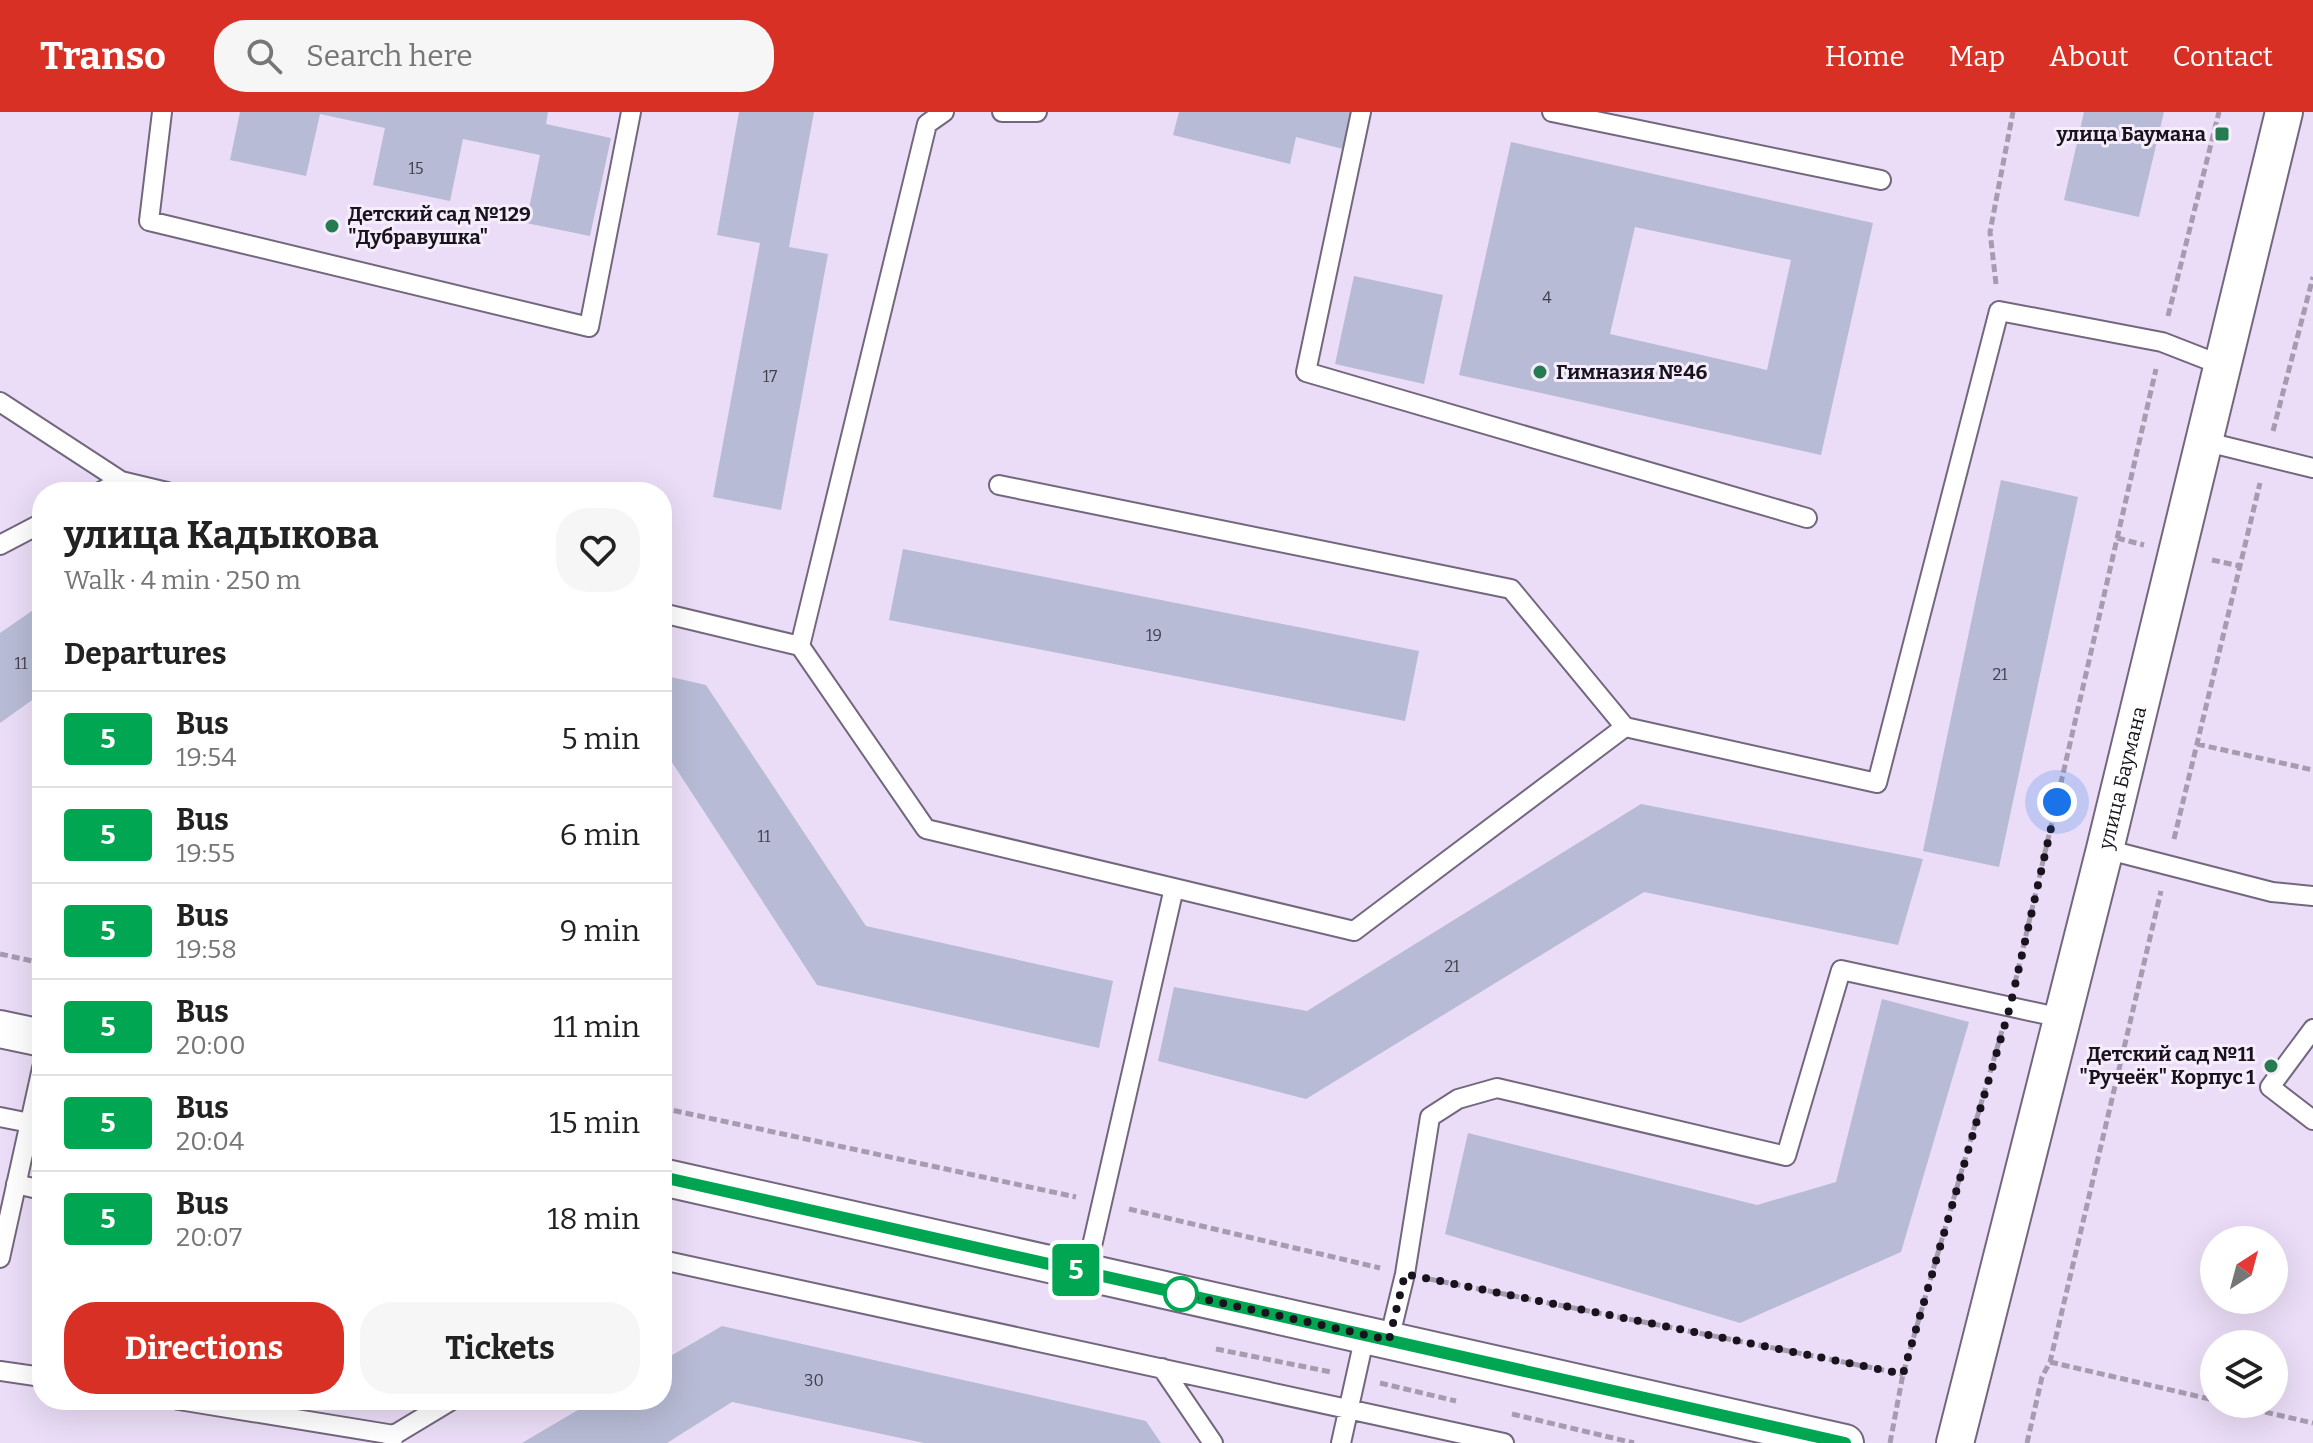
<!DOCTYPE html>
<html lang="en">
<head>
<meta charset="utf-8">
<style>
	:root { --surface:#fff; --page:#f6f6f6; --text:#222; --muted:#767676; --line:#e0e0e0; --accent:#d93025 }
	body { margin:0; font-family:Bitter,serif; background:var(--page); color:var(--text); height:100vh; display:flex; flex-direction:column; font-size:30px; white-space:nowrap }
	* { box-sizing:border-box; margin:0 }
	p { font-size:26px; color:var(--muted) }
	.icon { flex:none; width:44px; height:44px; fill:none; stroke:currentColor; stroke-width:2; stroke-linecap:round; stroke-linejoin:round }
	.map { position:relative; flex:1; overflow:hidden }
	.panel { position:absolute; left:32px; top:370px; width:640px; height:928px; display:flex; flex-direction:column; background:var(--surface); border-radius:32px; box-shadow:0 8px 32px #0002 }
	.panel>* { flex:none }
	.badge { padding:0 16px; border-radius:6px; font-size:28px; line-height:52px }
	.needle { width:52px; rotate:36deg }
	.tools { position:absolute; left:2200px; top:1114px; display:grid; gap:16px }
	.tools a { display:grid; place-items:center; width:88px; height:88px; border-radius:50%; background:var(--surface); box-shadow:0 8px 32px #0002; font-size:40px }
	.you { position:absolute; width:40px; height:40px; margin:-20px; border:6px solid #fff; border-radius:50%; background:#1a73e8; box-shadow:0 0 0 12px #1a73e833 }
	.map>.badge { position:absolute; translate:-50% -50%; box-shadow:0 0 0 4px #fff }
	h2 { padding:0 32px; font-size:30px; line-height:72px }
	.round { display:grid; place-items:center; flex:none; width:84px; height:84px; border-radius:32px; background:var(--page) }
	.summary { display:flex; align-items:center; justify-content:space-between; height:136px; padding:0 32px }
	h1 { font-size:38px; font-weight:700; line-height:60px }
	.primary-button { display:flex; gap:16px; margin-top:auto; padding:16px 32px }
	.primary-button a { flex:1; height:92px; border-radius:32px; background:var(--accent); color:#fff; font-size:32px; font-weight:700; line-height:92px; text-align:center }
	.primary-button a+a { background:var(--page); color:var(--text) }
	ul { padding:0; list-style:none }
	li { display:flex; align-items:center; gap:24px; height:96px; padding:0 32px; border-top:2px solid var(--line) }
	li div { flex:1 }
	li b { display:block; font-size:30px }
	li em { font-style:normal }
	li .badge { min-width:88px; font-weight:700; text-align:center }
	header { display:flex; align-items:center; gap:48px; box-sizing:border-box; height:112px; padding:0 40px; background:var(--accent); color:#fff }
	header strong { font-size:38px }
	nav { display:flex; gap:44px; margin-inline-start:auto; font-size:28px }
	.search { width:560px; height:72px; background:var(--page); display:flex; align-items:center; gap:20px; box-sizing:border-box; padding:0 28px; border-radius:32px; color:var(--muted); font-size:30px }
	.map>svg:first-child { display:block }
</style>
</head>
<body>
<header>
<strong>Transo</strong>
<div class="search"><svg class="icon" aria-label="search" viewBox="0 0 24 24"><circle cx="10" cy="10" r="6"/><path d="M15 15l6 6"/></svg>Search here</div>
<nav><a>Home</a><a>Map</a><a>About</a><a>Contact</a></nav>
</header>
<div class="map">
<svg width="2313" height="1331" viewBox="0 0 2313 1331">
	<rect width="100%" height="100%" fill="#ebddf7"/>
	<path fill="#b7bbd5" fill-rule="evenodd" d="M240 0H548L546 12 611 26 590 124 526 111 540 43 463 27 450 89 373 73 385 16 320 2 306 64 230 48Z
		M739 0H814L789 135 828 142 781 398 713 385 760 131 717 123Z
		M1179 0H1357L1347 38 1296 25 1290 52 1173 23Z
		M2084 0H2164L2139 105 2064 88Z
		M1511 30 1873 111 1821 343 1459 263ZM1635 115 1791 148 1767 258 1610 222Z
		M1354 164 1443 183 1424 272 1335 252Z
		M2001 368 2078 385 1999 755 1923 739Z
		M903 437 1419 539 1405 609 889 508Z
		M42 492V581L0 611V521Z
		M662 563 706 573 866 814 1113 869 1099 936 817 873 662 635Z
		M1641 692 1923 747 1898 833 1644 780 1306 987 1158 949 1174 875 1307 899Z
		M1882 887 1969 910 1901 1140 1740 1211 1445 1122 1468 1021 1757 1093 1836 1070Z
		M722 1214 1146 1309 1161 1331H924L732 1290 667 1331H522L595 1288H662V1249Z"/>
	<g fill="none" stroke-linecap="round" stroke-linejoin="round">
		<g stroke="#73677e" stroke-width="22">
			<path id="lane" d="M162 0 149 109 589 215 631 0
				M1002 0H1037
				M1361 0 1306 260 1807 406
				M1552 0 1881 68
				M0 290 121 369
				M2203 329 2313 356
				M999 373 1511 477 1625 615
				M100 380 121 369 167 380
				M0 433 42 411
				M662 501 800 534 926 717 1174 776 1086 1160
				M800 534 927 12 944 0
				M2105 737 2272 780 2313 784
				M1174 776 1354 819 1625 615 1877 671 1999 199 2162 230 2221 253
				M2313 917 2270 975 2313 1008
				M0 1005 30 1011
				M16 1072 42 1078
				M0 1146 42 956
				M662 1148 1504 1331
				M1389 1228 1405 1162 1430 1005 1458 987 1497 976 1786 1044 1841 858 2062 906
				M1162 1256 1213 1331
				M0 1259 42 1265
				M179 1288 394 1323 392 1331
				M394 1323 452 1288
				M1341 1331 1365 1223"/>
		</g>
		<g stroke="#73677e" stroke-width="40">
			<g id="street">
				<path d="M0 917 42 926"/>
				<path d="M662 1065 1845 1331"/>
				<path id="s1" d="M1955 1331 2105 737 2284 0"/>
			</g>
		</g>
		<path stroke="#a69baf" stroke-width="5" stroke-dasharray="8 4" stroke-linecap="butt" d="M1996 172 1990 120 2013 0
			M2168 204 2219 0
			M2273 319 2313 165
			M2117 426 2144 433
			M2212 448 2240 454
			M2197 632 2313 658
			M2174 727 2260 371
			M0 842 42 851
			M2015 871 2156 257
			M662 996 1076 1085
			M1129 1097 1380 1156
			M1429 1167 1903 1262
			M1216 1237 1331 1260
			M2050 1250 2214 1288
			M1380 1271 1456 1289
			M2230 1292 2313 1311
			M1512 1302 1634 1331
			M1890 1331 1903 1262 2002 919
			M2027 1331 2042 1265 2050 1250 2161 779"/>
		<use href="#lane" stroke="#fff" stroke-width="18"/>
		<use href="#street" stroke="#fff" stroke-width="36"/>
	</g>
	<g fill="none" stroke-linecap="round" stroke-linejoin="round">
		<g stroke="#fff" stroke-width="18">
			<path id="line" d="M662 1065 1845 1331"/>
		</g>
		<use href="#line" stroke="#00a651" stroke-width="12"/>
		<path stroke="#18131c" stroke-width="8" stroke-dasharray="0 14.4" d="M1181 1182 1389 1228 1405 1162 1903 1262 2010 895 2057 690"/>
	</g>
	<g fill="#257c50" stroke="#f5edfc" stroke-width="3">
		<rect x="2214" y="14" width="16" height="16" rx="4"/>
		<circle cx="332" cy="114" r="8"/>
		<circle cx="1540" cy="260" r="8"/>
		<circle cx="2271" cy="954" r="8"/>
	</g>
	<circle fill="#fff" stroke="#00a651" stroke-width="4" cx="1181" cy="1182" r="16"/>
	<g text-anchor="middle" stroke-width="6" stroke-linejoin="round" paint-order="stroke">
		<g font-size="16" fill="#403d4a">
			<text x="416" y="62">15</text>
			<text x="1547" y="191">4</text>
			<text x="770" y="270">17</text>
			<text x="1154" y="529">19</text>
			<text x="21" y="557">11</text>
			<text x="2000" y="568">21</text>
			<text x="764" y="730">11</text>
			<text x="1452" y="860">21</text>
			<text x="814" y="1274">30</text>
		</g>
		<g font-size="20" font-weight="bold" fill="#18131c" stroke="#f5edfc" text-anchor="end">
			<text x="2206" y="29">улица Баумана</text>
			<text x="348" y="109" text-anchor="start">Детский сад №129<tspan x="348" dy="23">"Дубравушка"</tspan></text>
			<text x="1556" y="267" text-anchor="start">Гимназия №46</text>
			<text x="2255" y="949">Детский сад №11<tspan x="2255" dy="23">"Ручеёк" Корпус 1</tspan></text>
		</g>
		<g font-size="20" fill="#18131c" stroke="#f5edfc">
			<text dy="7" stroke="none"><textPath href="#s1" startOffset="686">улица Баумана</textPath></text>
		</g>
	</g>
</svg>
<div class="tools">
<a><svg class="needle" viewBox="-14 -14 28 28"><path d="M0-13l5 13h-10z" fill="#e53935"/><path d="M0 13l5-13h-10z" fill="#767676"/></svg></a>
<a><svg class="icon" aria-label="layers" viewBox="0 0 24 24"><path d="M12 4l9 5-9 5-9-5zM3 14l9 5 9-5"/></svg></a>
</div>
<div class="you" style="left:2057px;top:690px"></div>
<b class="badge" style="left:1076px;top:1158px;background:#00a651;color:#fff">5</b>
<section class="panel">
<div class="summary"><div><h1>улица Кадыкова</h1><p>Walk · 4 min · 250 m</p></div><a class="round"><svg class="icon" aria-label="heart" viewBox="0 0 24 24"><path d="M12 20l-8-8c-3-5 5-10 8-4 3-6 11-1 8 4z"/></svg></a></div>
<h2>Departures</h2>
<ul>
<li><span class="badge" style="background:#00a651;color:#fff">5</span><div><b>Bus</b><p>19:54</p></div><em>5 min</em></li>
<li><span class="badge" style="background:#00a651;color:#fff">5</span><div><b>Bus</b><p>19:55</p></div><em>6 min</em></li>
<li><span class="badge" style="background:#00a651;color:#fff">5</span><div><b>Bus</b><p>19:58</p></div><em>9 min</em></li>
<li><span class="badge" style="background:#00a651;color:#fff">5</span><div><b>Bus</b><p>20:00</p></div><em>11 min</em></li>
<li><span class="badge" style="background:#00a651;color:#fff">5</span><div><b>Bus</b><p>20:04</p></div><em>15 min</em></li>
<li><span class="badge" style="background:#00a651;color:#fff">5</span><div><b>Bus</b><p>20:07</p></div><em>18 min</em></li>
</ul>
<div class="primary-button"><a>Directions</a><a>Tickets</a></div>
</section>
</div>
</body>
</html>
